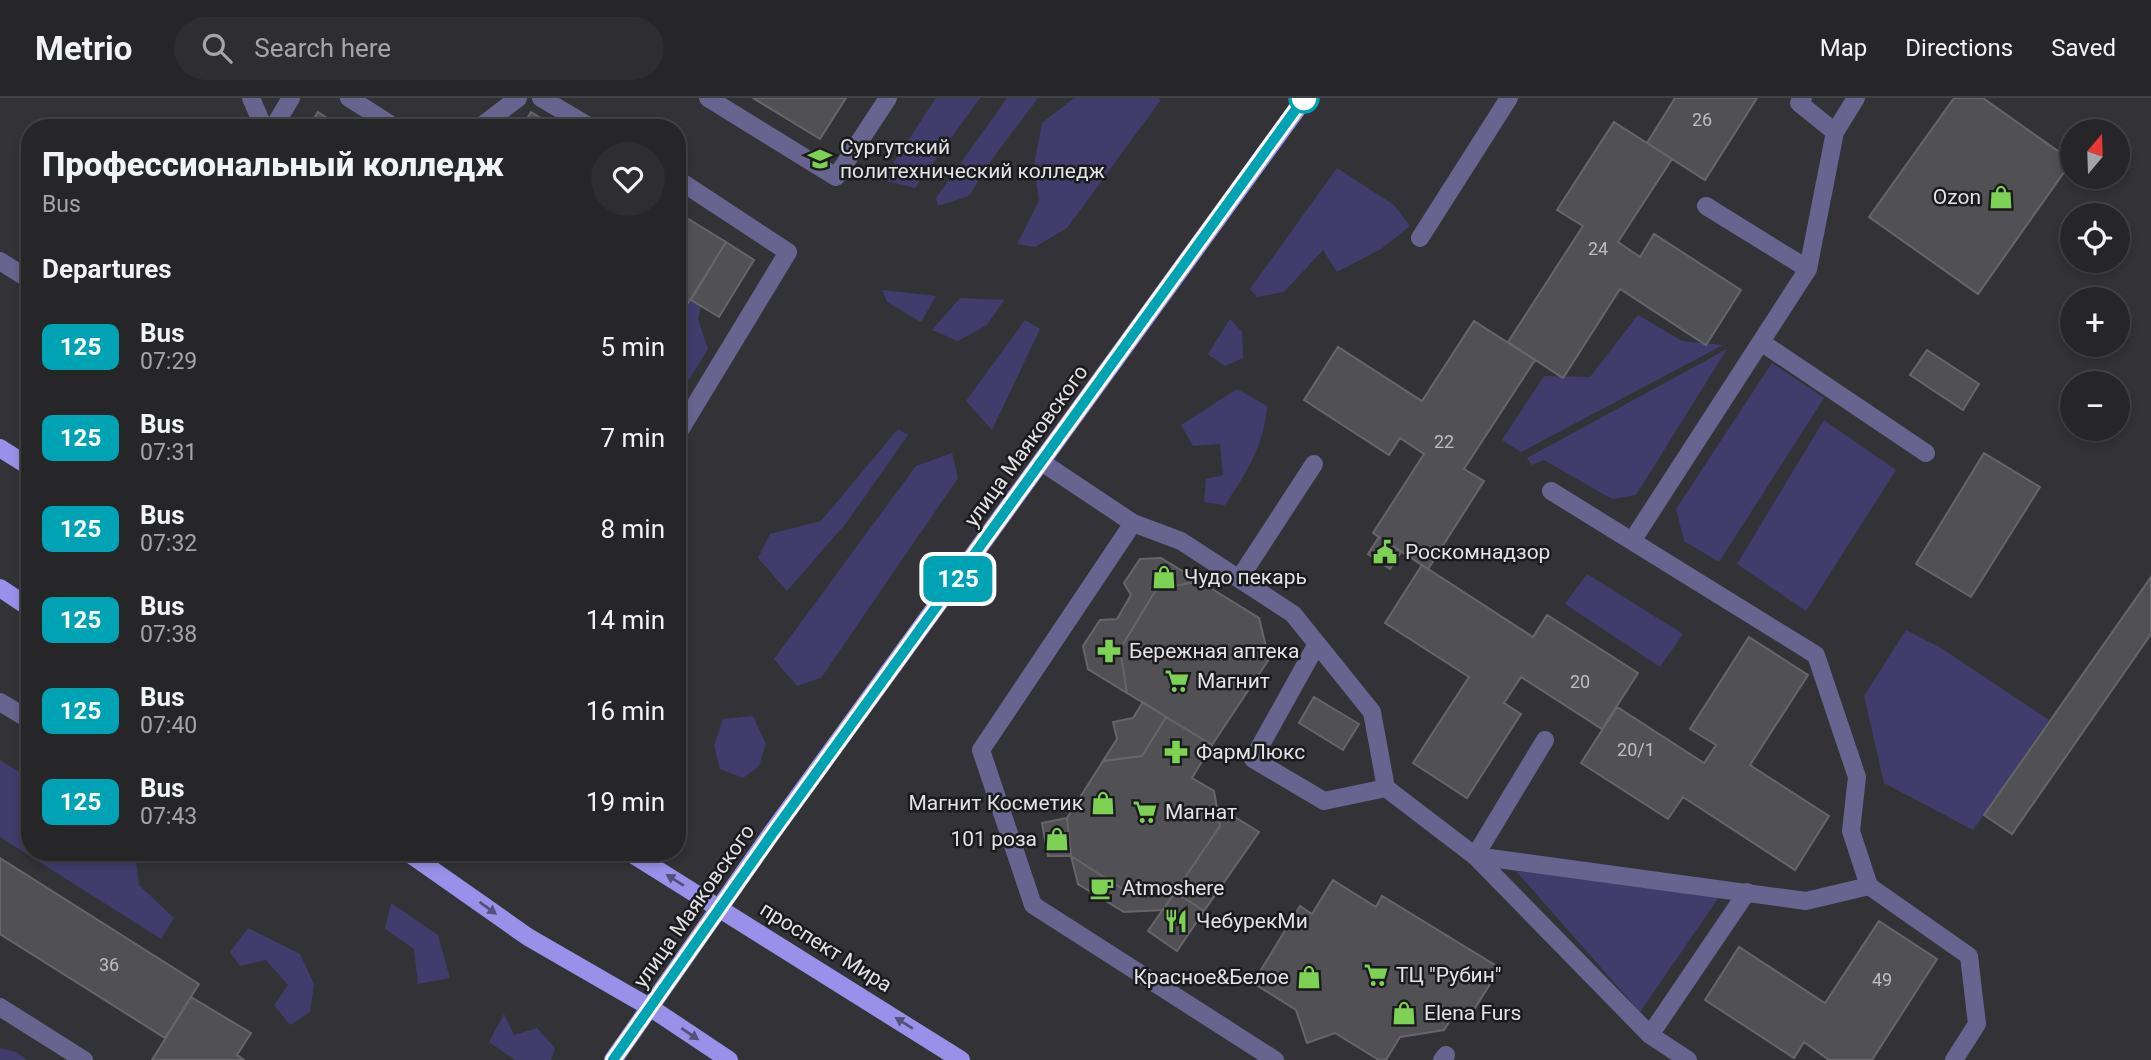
<!DOCTYPE html>
<html lang="en">
<head>
<meta charset="utf-8">
<style>
	:root { --surface:#262629; --page:#2e2e31; --text:#f1f3f6; --muted:#a4a5a8; --line:#424346 }
	body { margin:0; font-family:Roboto,sans-serif; background:var(--page); color:var(--text); height:100vh; display:flex; flex-direction:column; font-size:26px; white-space:nowrap }
	* { box-sizing:border-box; margin:0 }
	p { font-size:23px; color:var(--muted) }
	.icon { flex:none; width:38px; height:38px; fill:none; stroke:currentColor; stroke-width:2; stroke-linecap:round; stroke-linejoin:round }
	.map { position:relative; flex:1; overflow:hidden }
	.details { position:absolute; left:21px; top:21px; width:665px; height:742px; display:flex; flex-direction:column; background:var(--surface); border-radius:28px; box-shadow:0 4px 10px #0003,0 0 0 2px var(--line) }
	.details>* { flex:none }
	.badge { padding:0 14px; border-radius:10px; font-size:24px; line-height:46px }
	.needle { width:46px; rotate:19deg }
	.controls { position:absolute; left:2060px; top:21px; display:grid; gap:14px }
	.controls a { display:grid; place-items:center; width:70px; height:70px; border-radius:50%; background:var(--surface); box-shadow:0 4px 10px #0003,0 0 0 2px var(--line); font-size:35px }
	.map>.badge { position:absolute; translate:-50% -50%; box-shadow:0 0 0 4px #fff }
	h2 { padding:0 21px; font-size:26px; line-height:63px }
	.round { display:grid; place-items:center; flex:none; width:74px; height:74px; border-radius:37px; background:var(--page) }
	.overview { display:flex; align-items:center; justify-content:space-between; height:119px; padding:0 21px }
	h1 { font-size:33px; font-weight:800; line-height:52px }
	ul { padding:0; list-style:none }
	li { display:flex; align-items:center; gap:21px; height:91px; padding:0 21px }
	li div { flex:1 }
	li b { display:block; font-size:26px }
	li em { font-style:normal }
	li .badge { min-width:77px; font-weight:700; text-align:center }
	header { display:flex; align-items:center; gap:42px; box-sizing:border-box; height:98px; padding:0 35px; background:var(--surface); border-bottom:2px solid var(--line) }
	header strong { font-size:33px }
	nav { display:flex; gap:38px; margin-inline-start:auto; font-size:24px }
	.search { width:490px; height:63px; background:var(--page); display:flex; align-items:center; gap:18px; box-sizing:border-box; padding:0 24px; border-radius:38px; color:var(--muted); font-size:26px }
	.map>svg:first-child { display:block }
</style>
</head>
<body>
<header>
<strong>Metrio</strong>
<div class="search"><svg class="icon" aria-label="search" viewBox="0 0 24 24"><circle cx="10" cy="10" r="6"/><path d="M15 15l6 6"/></svg>Search here</div>
<nav><a>Map</a><a>Directions</a><a>Saved</a></nav>
</header>
<div class="map">
<svg width="2151" height="962" viewBox="0 0 2151 962">
	<rect width="100%" height="100%" fill="#333337"/>
	<path fill="#413c6c" d="M936 0H980L915 90 882 82Z
		M1007 0H1038L992 61 969 98 938 108 936 100Z
		M1074 0H1159L1160 3 1067 130 1035 149 1017 146 1039 103 1034 67 1042 25Z
		M1337 70 1394 107 1410 128 1381 151 1337 174 1323 152 1284 194 1257 199 1250 191Z
		M882 192 936 198 921 224 887 204Z
		M960 200 1004 202 987 227 958 243 932 232Z
		M691 202 701 208 698 221 708 251 677 301V223Z
		M1638 217 1682 243 1723 247 1521 354 1502 342 1544 278 1590 279Z
		M1230 221 1242 234 1243 260 1225 268 1208 256Z
		M1025 222 1040 231 992 332 966 303Z
		M1727 251 1636 397 1612 401 1544 362 1532 367 1527 360Z
		M1772 265 1824 300 1719 464 1684 443 1676 411Z
		M1237 291 1267 308C1265 345 1246 376 1225 407L1204 404 1206 381 1223 377 1220 346 1193 348 1181 327Z
		M1824 322 1896 372 1806 513 1737 466Z
		M898 331 908 337 847 424 787 493 758 460 770 436 821 423Z
		M952 355 958 380 821 580 797 588 774 561 916 368Z
		M1587 476 1683 536 1660 569 1565 506Z
		M1906 532 1941 550 2049 622 1973 732 1884 685 1864 598Z
		M753 618 766 646 759 668 743 680 720 671 714 648 723 621Z
		M0 662 30 681V754H135L139 787 174 820 161 841 0 739Z
		M1516 773 1719 799 1640 914Z
		M391 805 438 837 450 880 418 886 414 851 385 831Z
		M248 830 300 856 314 886 310 914 290 927 274 907 288 887 266 862 240 868 230 854Z
		M504 916 514 937 537 930 555 950 551 962H515L489 944Z
		M0 950 16 954 27 962H0Z"/>
	<path fill="#515155" stroke="#66656a" stroke-width="2" d="M753 0H846L820 41Z
		M1675 0H1757L1705 82 1647 45Z
		M1954 0H1983L2072 63 1978 196 1869 119Z
		M318 14 342 30H308Z
		M531 14 557 30H521Z
		M1614 24 1672 61 1618 144 1640 159 1654 136 1741 192 1706 247 1620 191 1563 280 1508 244 1583 128 1557 112Z
		M677 114 726 144 677 223Z
		M726 144 754 162 719 219 691 202Z
		M1474 223 1535 262 1464 371 1484 383 1428 471 1373 435 1424 356 1400 340 1389 357 1304 302 1338 249 1422 303Z
		M1927 252 1979 286 1963 312 1910 277Z
		M1984 355 2040 389 1971 499 1916 466Z
		M1379 439 1401 454 1390 471 1368 456Z
		M1161 460 1199 483 1156 492 1120 551 1127 595 1088 571 1083 548 1100 522 1117 521 1131 497 1124 485 1140 461Z
		M1422 467 1533 539 1547 517 1638 575 1602 631 1521 579 1504 605 1521 616 1467 700 1413 665 1469 579 1385 525Z
		M2151 479V536L2012 736 1984 717Z
		M1199 483 1259 520 1269 561 1212 647 1127 595 1120 551 1156 492Z
		M1749 539 1808 577 1750 667 1829 718 1795 772 1683 699 1668 721 1581 665 1617 609 1704 665 1716 647 1690 631Z
		M1314 599 1359 626 1343 652 1299 625Z
		M1143 604 1166 619 1142 658 1103 663 1117 641 1113 624 1133 620Z
		M1166 619 1212 647 1192 680 1214 693 1220 728 1175 794 1135 799 1071 758 1067 720 1103 663 1142 658Z
		M1219 709 1259 734 1204 813 1175 794 1220 728Z
		M1067 720 1071 758H1048L1042 725Z
		M1071 758 1135 799 1175 794 1163 812 1124 814 1078 786Z
		M0 760 199 886 165 940 0 836Z
		M1333 782 1376 809 1382 798 1500 870 1467 923 1454 916 1444 932 1400 939 1386 962H1379L1335 935 1307 945 1296 912 1253 885 1300 808 1312 816Z
		M1175 794 1204 813 1177 853 1148 833Z
		M1879 823 1937 861 1872 962H1829L1804 944 1794 960 1705 902 1739 849 1825 905Z
		M191 899 251 935 237 957 244 962H152Z"/>
	<g fill="none" stroke-linecap="round" stroke-linejoin="round">
		<path stroke="#67648f" stroke-width="18" d="M251 0 264 30
			M349 0 396 30
			M541 0 592 30
			M708 0 836 79 888 0
			M1803 0 1799 5 1835 34
			M273 30 291 0
			M479 30 518 0
			M677 81 788 154 677 337
			M1706 108 1808 171
			M1420 140 1509 0
			M0 163 30 182
			M1761 244 1926 355
			M1043 365 1133 425 1181 443 1293 516 1372 614 1386 690 1475 758 1650 937 1688 962
			M1551 393 1816 557 1857 679 1851 733 1869 788
			M1133 425 981 652 1033 807 1275 962
			M1632 443 1808 171 1835 34 1856 0
			M1239 481 1314 366
			M1317 546 1253 661 1324 703 1386 690
			M0 604 30 622
			M1475 758 1806 803 1869 788 1969 858 1977 926 1954 962
			M1475 758 1545 642
			M0 909 84 962
			M1650 937 1747 794
			M1442 962 1446 957"/>
		<path stroke="#9991e9" stroke-width="18" d="M0 350 30 369
			M0 490 30 510
			M407 754 528 839 651 910 729 962
			M629 754 961 962
			M613 962 771 736 1305 0"/>
	</g>
	<defs><path id="oneway-solid" d="M-6-.8H1V-3.2L6.5 0L1 3.2V.8H-6Z" transform="scale(1.75)"/></defs>
	<g fill="#545079">
		<use href="#oneway-solid" transform="translate(675 782) rotate(-148)"/>
		<use href="#oneway-solid" transform="translate(488 810) rotate(36)"/>
		<use href="#oneway-solid" transform="translate(904 925) rotate(-148)"/>
		<use href="#oneway-solid" transform="translate(690 936) rotate(34)"/>
	</g>
	<g fill="none" stroke-linecap="round" stroke-linejoin="round">
		<g stroke="#fff" stroke-width="16">
			<path id="line" d="M613 962 772 736 1304 0"/>
		</g>
		<use href="#line" stroke="#00a3b4" stroke-width="10"/>
	</g>
	<defs>
		<g id="university-bare" transform="scale(1.89)"><path d="M0-5L7-2L0 1L-7-2ZM-4 1L0 2.5L4 1V4Q0 6-4 4Z" fill="#7dd154" stroke="#1b1b1d" stroke-width="2.5" paint-order="stroke"/></g>
		<g id="shop-bare" transform="scale(1.89)"><path d="M-5-2.5h2.3a2.7 3.5 0 0 1 5.4 0H5L5.5 6h-11ZM-1.5-2.5h3a1.5 2.3 0 0 0-3 0Z" fill="#7dd154" stroke="#1b1b1d" stroke-width="2.5" paint-order="stroke"/></g>
		<g id="civic-bare" transform="scale(1.89)"><path d="M-.6-6.5H3V-4.5H.6V-3L4-1V1h2V6H-6V1h2V-1L-.6-3ZM-1.2 2.5V6h2.4V2.5Z" fill="#7dd154" stroke="#1b1b1d" stroke-width="2.5" paint-order="stroke"/></g>
		<g id="pharmacy-bare" transform="scale(1.89)"><path d="M-2-6h4v4h4v4h-4v4h-4v-4h-4v-4h4Z" fill="#7dd154" stroke="#1b1b1d" stroke-width="2.5" paint-order="stroke"/></g>
		<g id="supermarket-bare" transform="scale(1.89)"><path d="M-6-5.5h2.5l.6 2H6L4.5 2H-2.5L-4.4-4H-6ZM-1.5 3.2a1.3 1.3 0 1 0 .1 0ZM3 3.2a1.3 1.3 0 1 0 .1 0Z" fill="#7dd154" stroke="#1b1b1d" stroke-width="2.5" paint-order="stroke"/></g>
		<g id="cafe-bare" transform="scale(1.89)"><path d="M-5.5-4.5H6V0H3Q3 3.5 0 3.5H-2.5Q-5.5 3.5-5.5 0ZM3-3.2v2h1.7v-2ZM-6 4.5H4V6H-6Z" fill="#7dd154" stroke="#1b1b1d" stroke-width="2.5" paint-order="stroke"/></g>
		<g id="restaurant-bare" transform="scale(1.89)"><path d="M-5-6h1v4h1v-4h1v4h1v-4h1v5L-1.5 .5V6h-2V.5L-5-1ZM5-6V6H3V1.5H1.5Q1.5-4 5-6Z" fill="#7dd154" stroke="#1b1b1d" stroke-width="2.5" paint-order="stroke"/></g>
	</defs>
	<g fill-rule="evenodd">
		<use href="#university-bare" x="820" y="61"/>
		<use href="#shop-bare" x="2001" y="99"/>
		<use href="#civic-bare" x="1385" y="454"/>
		<use href="#shop-bare" x="1164" y="479"/>
		<use href="#pharmacy-bare" x="1109" y="553"/>
		<use href="#supermarket-bare" x="1177" y="583"/>
		<use href="#pharmacy-bare" x="1176" y="654"/>
		<use href="#shop-bare" x="1103" y="705"/>
		<use href="#supermarket-bare" x="1145" y="714"/>
		<use href="#shop-bare" x="1057" y="741"/>
		<use href="#cafe-bare" x="1102" y="790"/>
		<use href="#restaurant-bare" x="1176" y="823"/>
		<use href="#supermarket-bare" x="1376" y="877"/>
		<use href="#shop-bare" x="1309" y="879"/>
		<use href="#shop-bare" x="1404" y="915"/>
	</g>
	<circle fill="#fff" stroke="#00a3b4" stroke-width="3.5" cx="1304" cy="0" r="14"/>
	<g text-anchor="middle" stroke-width="5" stroke-linejoin="round" paint-order="stroke">
		<g font-size="18" fill="#bebec2">
			<text x="1702" y="28">26</text>
			<text x="1598" y="157">24</text>
			<text x="1444" y="350">22</text>
			<text x="1580" y="590">20</text>
			<text x="1636" y="658">20/1</text>
			<text x="109" y="873">36</text>
			<text x="1882" y="888">49</text>
		</g>
		<g font-size="21" fill="#e3e3e6" stroke="#1b1b1d" text-anchor="start">
			<text x="840" y="56">Сургутский<tspan x="840" dy="24">политехнический колледж</tspan></text>
			<text x="1981" y="106" text-anchor="end">Ozon</text>
			<text x="1405" y="461">Роскомнадзор</text>
			<text x="1184" y="486">Чудо пекарь</text>
			<text x="1129" y="560">Бережная аптека</text>
			<text x="1197" y="590">Магнит</text>
			<text x="1196" y="661">ФармЛюкс</text>
			<text x="1083" y="712" text-anchor="end">Магнит Косметик</text>
			<text x="1165" y="721">Магнат</text>
			<text x="1037" y="748" text-anchor="end">101 роза</text>
			<text x="1122" y="797">Atmoshere</text>
			<text x="1196" y="830">ЧебурекМи</text>
			<text x="1396" y="884">ТЦ "Рубин"</text>
			<text x="1289" y="886" text-anchor="end">Красное&amp;Белое</text>
			<text x="1424" y="922">Elena Furs</text>
		</g>
		<g font-size="21" fill="#e3e3e6" stroke="#1b1b1d">
			<text transform="translate(1026 348) rotate(-54)" y="7">улица Маяковского</text>
			<text transform="translate(694 808) rotate(-55)" y="7">улица Маяковского</text>
			<text transform="translate(826 849) rotate(32)" y="7">проспект Мира</text>
		</g>
	</g>
</svg>
<div class="controls">
<a><svg class="needle" viewBox="-14 -14 28 28"><path d="M0-13l5 13h-10z" fill="#e53935"/><path d="M0 13l5-13h-10z" fill="#a4a5a8"/></svg></a>
<a><svg class="icon" aria-label="locate" viewBox="0 0 24 24"><circle cx="12" cy="12" r="6"/><path d="M12 2v4M12 18v4M2 12h4M18 12h4"/></svg></a>
<a>+</a>
<a>−</a>
</div>
<b class="badge" style="left:958px;top:481px;background:#00a3b4;color:#fff">125</b>
<section class="details">
<div class="overview"><div><h1>Профессиональный колледж</h1><p>Bus</p></div><a class="round"><svg class="icon" aria-label="heart" viewBox="0 0 24 24"><path d="M12 20l-8-8c-3-5 5-10 8-4 3-6 11-1 8 4z"/></svg></a></div>
<h2>Departures</h2>
<ul>
<li><span class="badge" style="background:#00a3b4;color:#fff">125</span><div><b>Bus</b><p>07:29</p></div><em>5 min</em></li>
<li><span class="badge" style="background:#00a3b4;color:#fff">125</span><div><b>Bus</b><p>07:31</p></div><em>7 min</em></li>
<li><span class="badge" style="background:#00a3b4;color:#fff">125</span><div><b>Bus</b><p>07:32</p></div><em>8 min</em></li>
<li><span class="badge" style="background:#00a3b4;color:#fff">125</span><div><b>Bus</b><p>07:38</p></div><em>14 min</em></li>
<li><span class="badge" style="background:#00a3b4;color:#fff">125</span><div><b>Bus</b><p>07:40</p></div><em>16 min</em></li>
<li><span class="badge" style="background:#00a3b4;color:#fff">125</span><div><b>Bus</b><p>07:43</p></div><em>19 min</em></li>
</ul>
</section>
</div>
</body>
</html>
